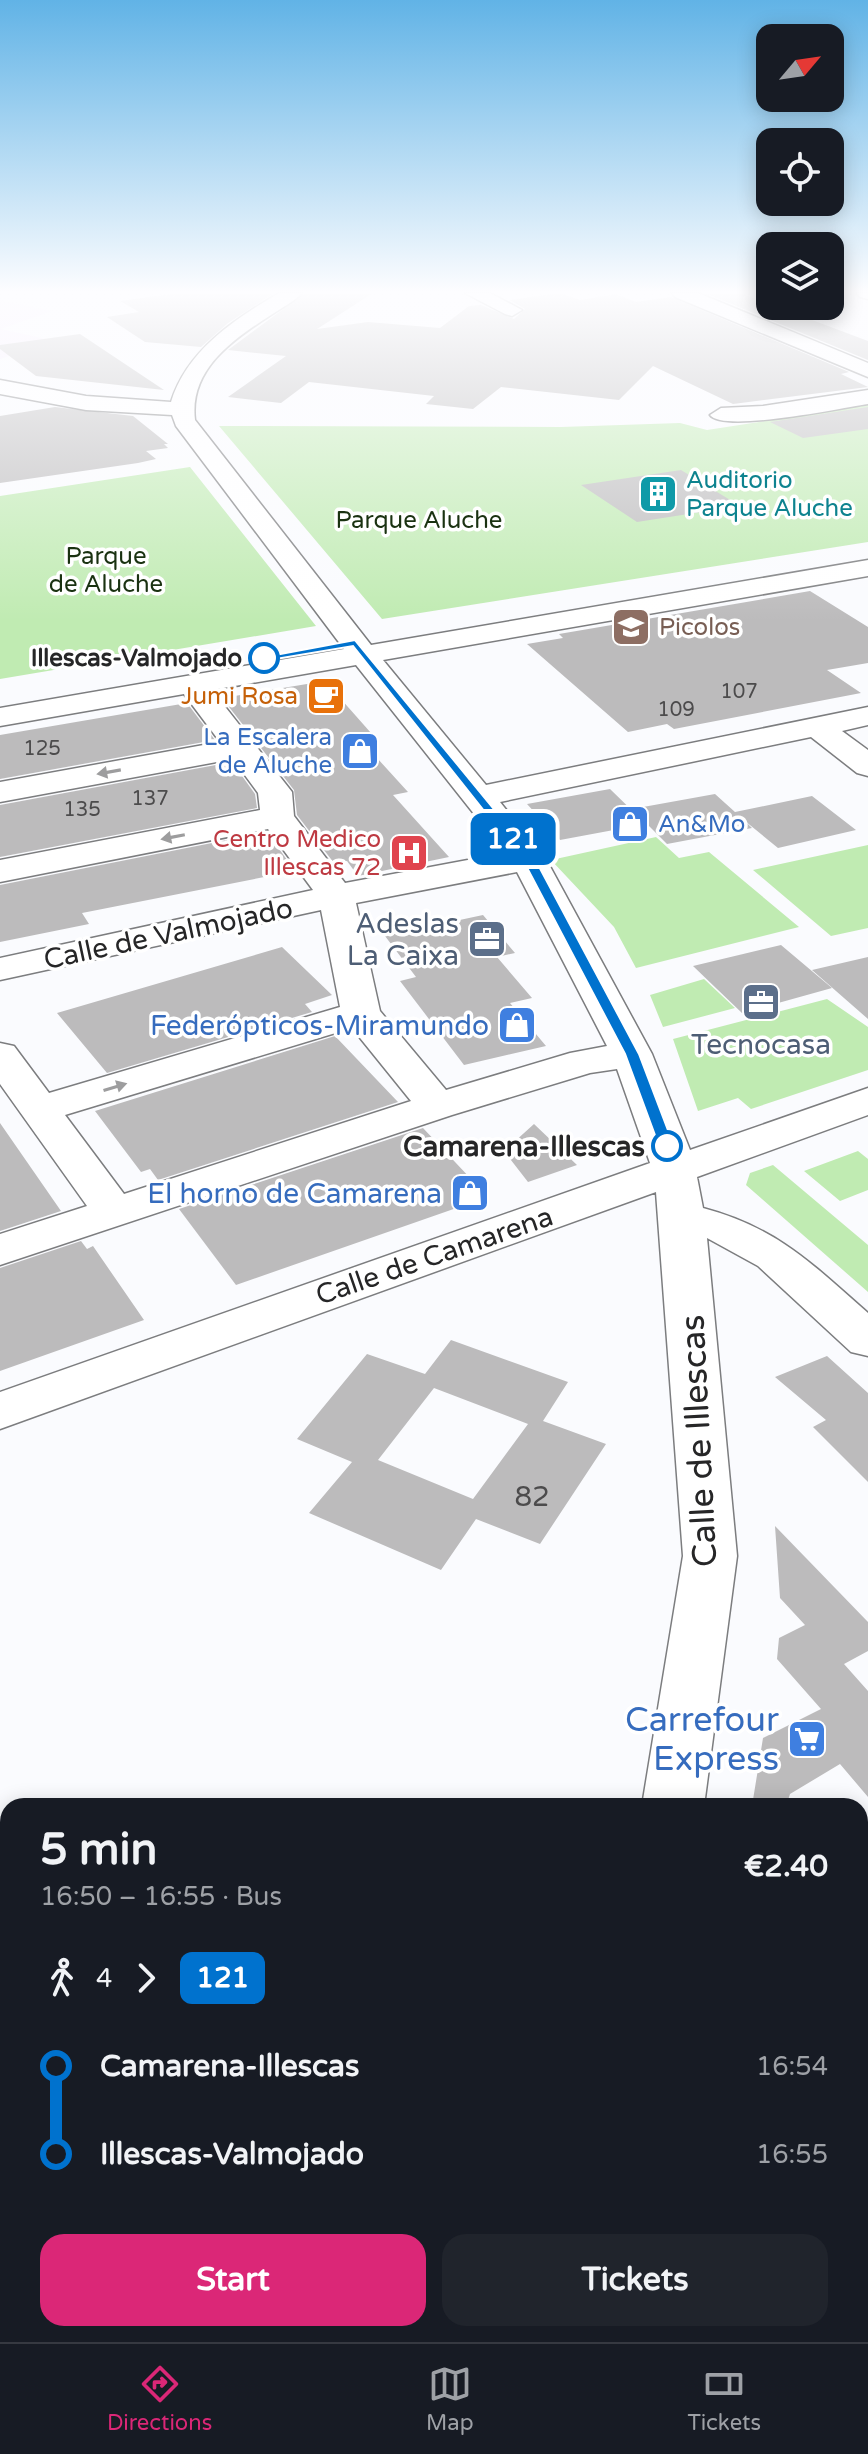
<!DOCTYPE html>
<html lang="en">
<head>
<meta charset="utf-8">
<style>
	:root { --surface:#171b24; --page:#20242c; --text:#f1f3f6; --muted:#9ea1a6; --line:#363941; --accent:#db2777 }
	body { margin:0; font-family:"Varela Round",sans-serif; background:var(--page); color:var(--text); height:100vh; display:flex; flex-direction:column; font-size:30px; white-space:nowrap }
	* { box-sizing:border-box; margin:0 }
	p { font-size:26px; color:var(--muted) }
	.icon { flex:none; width:44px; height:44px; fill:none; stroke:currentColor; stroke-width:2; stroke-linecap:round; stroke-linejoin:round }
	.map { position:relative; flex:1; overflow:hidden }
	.panel { position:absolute; left:0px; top:1798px; width:868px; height:544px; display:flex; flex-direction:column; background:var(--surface); border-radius:24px 24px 0 0; box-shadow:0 4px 20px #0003 }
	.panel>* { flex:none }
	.badge { padding:0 16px; border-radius:12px; font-size:28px; line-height:52px }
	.needle { width:52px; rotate:61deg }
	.fabs { position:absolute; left:756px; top:24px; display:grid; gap:16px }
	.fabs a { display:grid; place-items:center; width:88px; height:88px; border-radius:16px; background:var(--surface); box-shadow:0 4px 20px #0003; font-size:40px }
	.map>.badge { position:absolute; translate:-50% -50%; box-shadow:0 0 0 4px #fff }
	.legs { display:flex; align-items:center; gap:12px; height:88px; padding:0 40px; font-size:26px }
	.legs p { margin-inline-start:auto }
	.summary { display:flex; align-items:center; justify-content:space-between; height:136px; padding:0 40px }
	h1 { font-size:44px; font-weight:700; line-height:60px }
	.cta { display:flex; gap:16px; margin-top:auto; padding:16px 40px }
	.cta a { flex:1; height:92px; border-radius:24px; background:var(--accent); color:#fff; font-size:32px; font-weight:700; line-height:92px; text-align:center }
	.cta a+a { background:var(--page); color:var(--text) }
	ul { padding:0 40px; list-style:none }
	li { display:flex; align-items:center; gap:28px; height:88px; font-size:30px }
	li i { display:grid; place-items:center; width:12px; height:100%; margin:0 10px; background:currentColor }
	li i::after { content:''; width:20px; height:20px; margin:-10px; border:6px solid; border-radius:50%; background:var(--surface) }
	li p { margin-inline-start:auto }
	li:first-child i { background:linear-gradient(#0000 50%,currentColor 0) }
	li:last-child i { background:linear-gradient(currentColor 50%,#0000 0) }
	.tab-bar { display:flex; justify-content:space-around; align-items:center; height:112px; border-top:2px solid var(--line); background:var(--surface); font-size:22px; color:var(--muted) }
	.tab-bar a { display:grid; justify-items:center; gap:4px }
	.tab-bar .selected { color:var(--accent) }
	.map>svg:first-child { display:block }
</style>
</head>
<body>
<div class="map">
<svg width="868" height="2342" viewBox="0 0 868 2342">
	<rect width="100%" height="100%" fill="#fafbfe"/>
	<path fill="#f7edfd" d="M0 300 52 311 1 329 55 341 0 359Z"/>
	<path fill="#c0ebb2" d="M868 405V542L382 619 219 426 561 427 680 423 707 430Z
		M190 467 316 626 0 679V496Z
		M656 837 679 858 709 852 799 927 636 968 614 927 551 860Z
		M868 845V928L831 936 753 870Z
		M704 979 735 1008 663 1027 650 995Z
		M827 999 868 1027V1070L751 1109 738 1098 698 1111 673 1039Z
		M858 1151 868 1159V1190L840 1201 804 1171Z
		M773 1165 868 1245V1292L746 1185 750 1173Z"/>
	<path fill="#bcbbbc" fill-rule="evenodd" d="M178 293H274L228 323 201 347 145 342 107 317 139 312 120 301Z
		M305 293H373L317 329 368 322 440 328 469 306 481 305 514 319 525 309 510 300 560 293 580 300 616 294 636 302 671 297 849 372 841 374 868 387 733 404 653 366 619 400 501 387 473 409 426 404 434 396 309 382 281 403 228 397 286 356 228 350Z
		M705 293H740L868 341V360Z
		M80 334 164 390 36 376 0 349V345Z
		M55 407 133 416 168 444H164L168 448 146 451 156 459 138 463 0 483V416Z
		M868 407V429L803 438 770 422Z
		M681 470 740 506 637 522 581 485Z
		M810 591 868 627V663L827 670 861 693 674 729 667 724 628 732 527 644 563 638 559 634Z
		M325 681 371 733 357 736 408 792 393 795 449 857 358 876 347 861 334 863 297 815 294 790 222 698Z
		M187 703 215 740 0 779V735Z
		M232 762 255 794 257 808 0 857V805Z
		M610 789 646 824 560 840 527 804Z
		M715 794 735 812 812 796 856 830 778 848 745 821 752 828 667 844 632 809Z
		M267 832 295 871 82 913 89 924 0 942V885Z
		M483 915 515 953 497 957 532 998 510 1003 546 1046 464 1065 400 981 416 977 385 936Z
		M781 945 832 988 742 1013 693 966Z
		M282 947 332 995 305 1004 312 1012 107 1073 57 1013Z
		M868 957V1019L812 970Z
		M335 1036 398 1102 158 1180 150 1169 141 1172 95 1111Z
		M0 1123 61 1211 0 1231Z
		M534 1124 577 1165 528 1182 504 1151Z
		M423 1128 488 1197 236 1285 179 1209Z
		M81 1241 87 1249 93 1246 144 1320 0 1371V1268Z
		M451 1340 568 1382 543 1421 606 1444 540 1544 476 1519 441 1570 309 1513 352 1462 297 1439 367 1354 425 1374ZM434 1388 528 1424 473 1499 378 1460Z
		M827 1356 868 1393V1482L813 1427 826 1420 775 1377Z
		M775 1526 868 1622V1651L844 1664 868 1691V1797L840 1764 790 1794 786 1806H752L763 1738 821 1709 777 1659 779 1638 805 1625 780 1598Z"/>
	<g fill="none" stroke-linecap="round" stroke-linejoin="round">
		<g stroke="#7c7d7f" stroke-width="3">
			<path id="minor" d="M279 293H302C294 302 281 308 271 315 232 340 189 370 195 420L371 645 868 560V576L383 660 486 785 868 707V725L842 731 868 750V776L857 773 811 737 500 802 546 859 652 1054 690 1150 868 1088V1115L697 1177 703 1208C778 1228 812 1264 868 1313V1356L851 1352 758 1266 707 1238 737 1556 704 1806H642L683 1556 656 1192 0 1429V1392L650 1163 617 1069 590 1073 452 1115 0 1265V1234L87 1206 0 1084V1043L14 1046 49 1093 340 1007 321 910 0 980V958L313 890 268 829 0 882V860L260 810 258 793 233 759 0 802V782L220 742 184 694 0 726V708L344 649 176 426 172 415 86 410 0 394V380L86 396 171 402C187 350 235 319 279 293ZM356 665 505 853 345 883 294 816 292 792 212 690ZM517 872 607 1046 570 1053 446 1090 380 1011 356 903ZM352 1028 411 1101 124 1194 65 1115Z
				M465 293H490L522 310 512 316 505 314Z
				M672 293H698L868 363V377L675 297Z
				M857 293H868V299L860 297Z
				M868 390V404C842 408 723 433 710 415L721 408 763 406Z
				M543 2334H621L619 2342H541Z"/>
		</g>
		<use href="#minor" fill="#fff" fill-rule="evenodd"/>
	</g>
	<defs><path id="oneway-solid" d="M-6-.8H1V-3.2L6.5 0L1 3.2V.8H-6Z" transform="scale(2)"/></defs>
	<g fill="#9d9d9e">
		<use href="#oneway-solid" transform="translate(109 772) rotate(170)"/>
		<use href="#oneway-solid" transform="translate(173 837) rotate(169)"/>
		<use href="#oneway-solid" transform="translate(115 1087) rotate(-17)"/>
	</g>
	<linearGradient id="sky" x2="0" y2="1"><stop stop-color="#61b3e6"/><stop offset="0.47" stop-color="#fdfdff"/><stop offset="1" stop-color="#fdfdff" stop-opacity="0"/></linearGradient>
	<rect width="868" height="621" fill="url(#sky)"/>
	<path fill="#0072ce" stroke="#fff" stroke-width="2" d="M355 640 535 859 639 1054 674 1146 672 1149H661L659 1146 625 1054 523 860 353 646 264 661 259 658Z"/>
	<defs>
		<g id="building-square" transform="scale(2)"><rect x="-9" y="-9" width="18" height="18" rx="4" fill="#0f9aa8" stroke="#fff"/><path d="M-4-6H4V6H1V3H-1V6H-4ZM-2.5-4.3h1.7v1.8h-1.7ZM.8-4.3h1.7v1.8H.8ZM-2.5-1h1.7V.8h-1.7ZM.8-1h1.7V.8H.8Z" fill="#fff"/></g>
		<g id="school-square" transform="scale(2)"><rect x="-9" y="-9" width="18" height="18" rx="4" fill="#8d6e63" stroke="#fff"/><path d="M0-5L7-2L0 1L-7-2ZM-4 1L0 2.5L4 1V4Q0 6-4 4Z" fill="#fff"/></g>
		<g id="cafe-square" transform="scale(2)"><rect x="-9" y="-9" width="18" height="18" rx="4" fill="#e8710a" stroke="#fff"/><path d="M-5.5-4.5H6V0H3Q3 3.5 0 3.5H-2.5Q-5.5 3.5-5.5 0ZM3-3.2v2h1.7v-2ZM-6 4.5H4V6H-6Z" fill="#fff"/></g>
		<g id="shop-square" transform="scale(2)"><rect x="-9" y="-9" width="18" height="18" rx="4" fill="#3f7fe0" stroke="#fff"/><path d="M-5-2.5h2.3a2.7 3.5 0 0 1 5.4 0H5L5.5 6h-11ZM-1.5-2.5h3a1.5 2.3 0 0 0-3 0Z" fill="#fff"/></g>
		<g id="hospital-square" transform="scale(2)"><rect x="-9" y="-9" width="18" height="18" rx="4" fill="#e0444e" stroke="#fff"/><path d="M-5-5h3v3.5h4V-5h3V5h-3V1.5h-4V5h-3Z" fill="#fff"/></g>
		<g id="office-square" transform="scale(2)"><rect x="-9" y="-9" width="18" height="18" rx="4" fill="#5c6f8a" stroke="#fff"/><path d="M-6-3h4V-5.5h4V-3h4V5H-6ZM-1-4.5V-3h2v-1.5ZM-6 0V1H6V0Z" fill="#fff"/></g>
		<g id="supermarket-square" transform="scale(2)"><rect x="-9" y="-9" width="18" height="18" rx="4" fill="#3f7fe0" stroke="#fff"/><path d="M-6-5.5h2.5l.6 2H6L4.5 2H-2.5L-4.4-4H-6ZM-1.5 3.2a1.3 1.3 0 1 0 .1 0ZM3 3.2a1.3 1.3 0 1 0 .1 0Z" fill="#fff"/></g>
	</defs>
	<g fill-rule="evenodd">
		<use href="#building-square" x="658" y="494"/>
		<use href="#school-square" x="631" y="627"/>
		<use href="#cafe-square" x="326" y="696"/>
		<use href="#shop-square" x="360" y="751"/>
		<use href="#shop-square" x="630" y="824"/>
		<use href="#hospital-square" x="409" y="853"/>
		<use href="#office-square" x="487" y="939"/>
		<use href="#office-square" x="761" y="1002"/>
		<use href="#shop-square" x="517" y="1025"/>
		<use href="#shop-square" x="470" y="1193"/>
		<use href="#supermarket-square" x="807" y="1739"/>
	</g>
	<g fill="#fff" stroke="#0072ce" stroke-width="4">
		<circle cx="264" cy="658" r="14"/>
		<circle cx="667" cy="1146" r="14"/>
	</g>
	<g text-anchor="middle" stroke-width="7" stroke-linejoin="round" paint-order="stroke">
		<g font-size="20" fill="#4c4b4c">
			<text x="739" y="698">107</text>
			<text x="676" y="716">109</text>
			<text x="42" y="755">125</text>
			<text x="150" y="805">137</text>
			<text x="82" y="816">135</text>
		</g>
		<g font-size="24" fill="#0d838f" stroke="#fff" text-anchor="start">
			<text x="686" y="488">Auditorio<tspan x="686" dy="28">Parque Aluche</tspan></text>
		</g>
		<g font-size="24" fill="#1a3211" stroke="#fff">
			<text x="419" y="528">Parque Aluche</text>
			<text x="106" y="564">Parque<tspan x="106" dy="28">de Aluche</tspan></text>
		</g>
		<g font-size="24" fill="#785e54" stroke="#fff" text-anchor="start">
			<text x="659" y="635">Picolos</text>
		</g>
		<g font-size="24" font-weight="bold" fill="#262627" stroke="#fff" text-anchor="end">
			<text x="242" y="666">Illescas-Valmojado</text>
		</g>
		<g font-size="24" fill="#c56008" stroke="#fff" text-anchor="end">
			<text x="298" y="704">Jumi Rosa</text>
		</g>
		<g font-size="24" fill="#366cbe" stroke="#fff" text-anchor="end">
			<text x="332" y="745">La Escalera<tspan x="332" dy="28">de Aluche</tspan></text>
			<text x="658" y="832" text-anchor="start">An&amp;Mo</text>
		</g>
		<g font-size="24" fill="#be3a42" stroke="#fff" text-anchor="end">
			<text x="381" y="847">Centro Medico<tspan x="381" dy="28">Illescas 72</tspan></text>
		</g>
		<g font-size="28" fill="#4e5e75" stroke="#fff" text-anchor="end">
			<text x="459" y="933">Adeslas<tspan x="459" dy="32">La Caixa</tspan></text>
			<text x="761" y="1054" text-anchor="middle">Tecnocasa</text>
		</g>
		<g font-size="28" fill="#262627" stroke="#fff">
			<text transform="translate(168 933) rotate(-12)" y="10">Calle de Valmojado</text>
			<text transform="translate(434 1255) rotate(-19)" y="10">Calle de Camarena</text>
		</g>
		<g font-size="28" fill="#366cbe" stroke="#fff" text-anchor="end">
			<text x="489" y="1035">Federópticos-Miramundo</text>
			<text x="442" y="1203">El horno de Camarena</text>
		</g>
		<g font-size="28" font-weight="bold" fill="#262627" stroke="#fff" text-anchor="end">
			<text x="645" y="1156">Camarena-Illescas</text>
		</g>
		<g font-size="28" fill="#4c4b4c">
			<text x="532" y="1506">82</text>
		</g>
		<g font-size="34" fill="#262627" stroke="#fff">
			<text transform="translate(698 1441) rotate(-93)" y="12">Calle de Illescas</text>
		</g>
		<g font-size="34" fill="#366cbe" stroke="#fff" text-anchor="end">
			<text x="779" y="1731">Carrefour<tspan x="779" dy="39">Express</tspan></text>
		</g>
	</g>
</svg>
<div class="fabs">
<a><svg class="needle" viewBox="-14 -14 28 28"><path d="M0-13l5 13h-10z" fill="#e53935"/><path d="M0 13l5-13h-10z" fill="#9ea1a6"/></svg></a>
<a><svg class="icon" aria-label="locate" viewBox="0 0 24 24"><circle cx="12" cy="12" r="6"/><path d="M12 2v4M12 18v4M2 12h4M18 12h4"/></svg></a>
<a><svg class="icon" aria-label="layers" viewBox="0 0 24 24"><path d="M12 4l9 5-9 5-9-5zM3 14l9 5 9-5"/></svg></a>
</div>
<b class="badge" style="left:513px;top:839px;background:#0072ce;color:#fff">121</b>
<section class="panel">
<div class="summary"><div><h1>5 min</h1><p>16:50 – 16:55 · Bus</p></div><b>€2.40</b></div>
<div class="legs"><svg class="icon" aria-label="walk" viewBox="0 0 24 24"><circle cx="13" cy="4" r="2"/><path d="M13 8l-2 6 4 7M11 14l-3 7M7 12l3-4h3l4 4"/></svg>4<svg class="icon" aria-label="forward" viewBox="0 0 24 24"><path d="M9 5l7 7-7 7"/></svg><b class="badge" style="background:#0072ce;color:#fff">121</b></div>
<ul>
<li><i style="color:#0072ce"></i><b>Camarena-Illescas</b><p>16:54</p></li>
<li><i style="color:#0072ce"></i><b>Illescas-Valmojado</b><p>16:55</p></li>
</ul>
<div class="cta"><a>Start</a><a>Tickets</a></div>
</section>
</div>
<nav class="tab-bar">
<a class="selected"><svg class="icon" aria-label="directions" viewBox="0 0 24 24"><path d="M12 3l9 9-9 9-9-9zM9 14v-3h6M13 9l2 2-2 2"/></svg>Directions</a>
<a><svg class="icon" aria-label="map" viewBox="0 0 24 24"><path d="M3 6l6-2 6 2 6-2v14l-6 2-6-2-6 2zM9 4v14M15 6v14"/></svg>Map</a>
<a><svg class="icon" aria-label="tickets" viewBox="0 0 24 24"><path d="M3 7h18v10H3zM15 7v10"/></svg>Tickets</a>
</nav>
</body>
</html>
